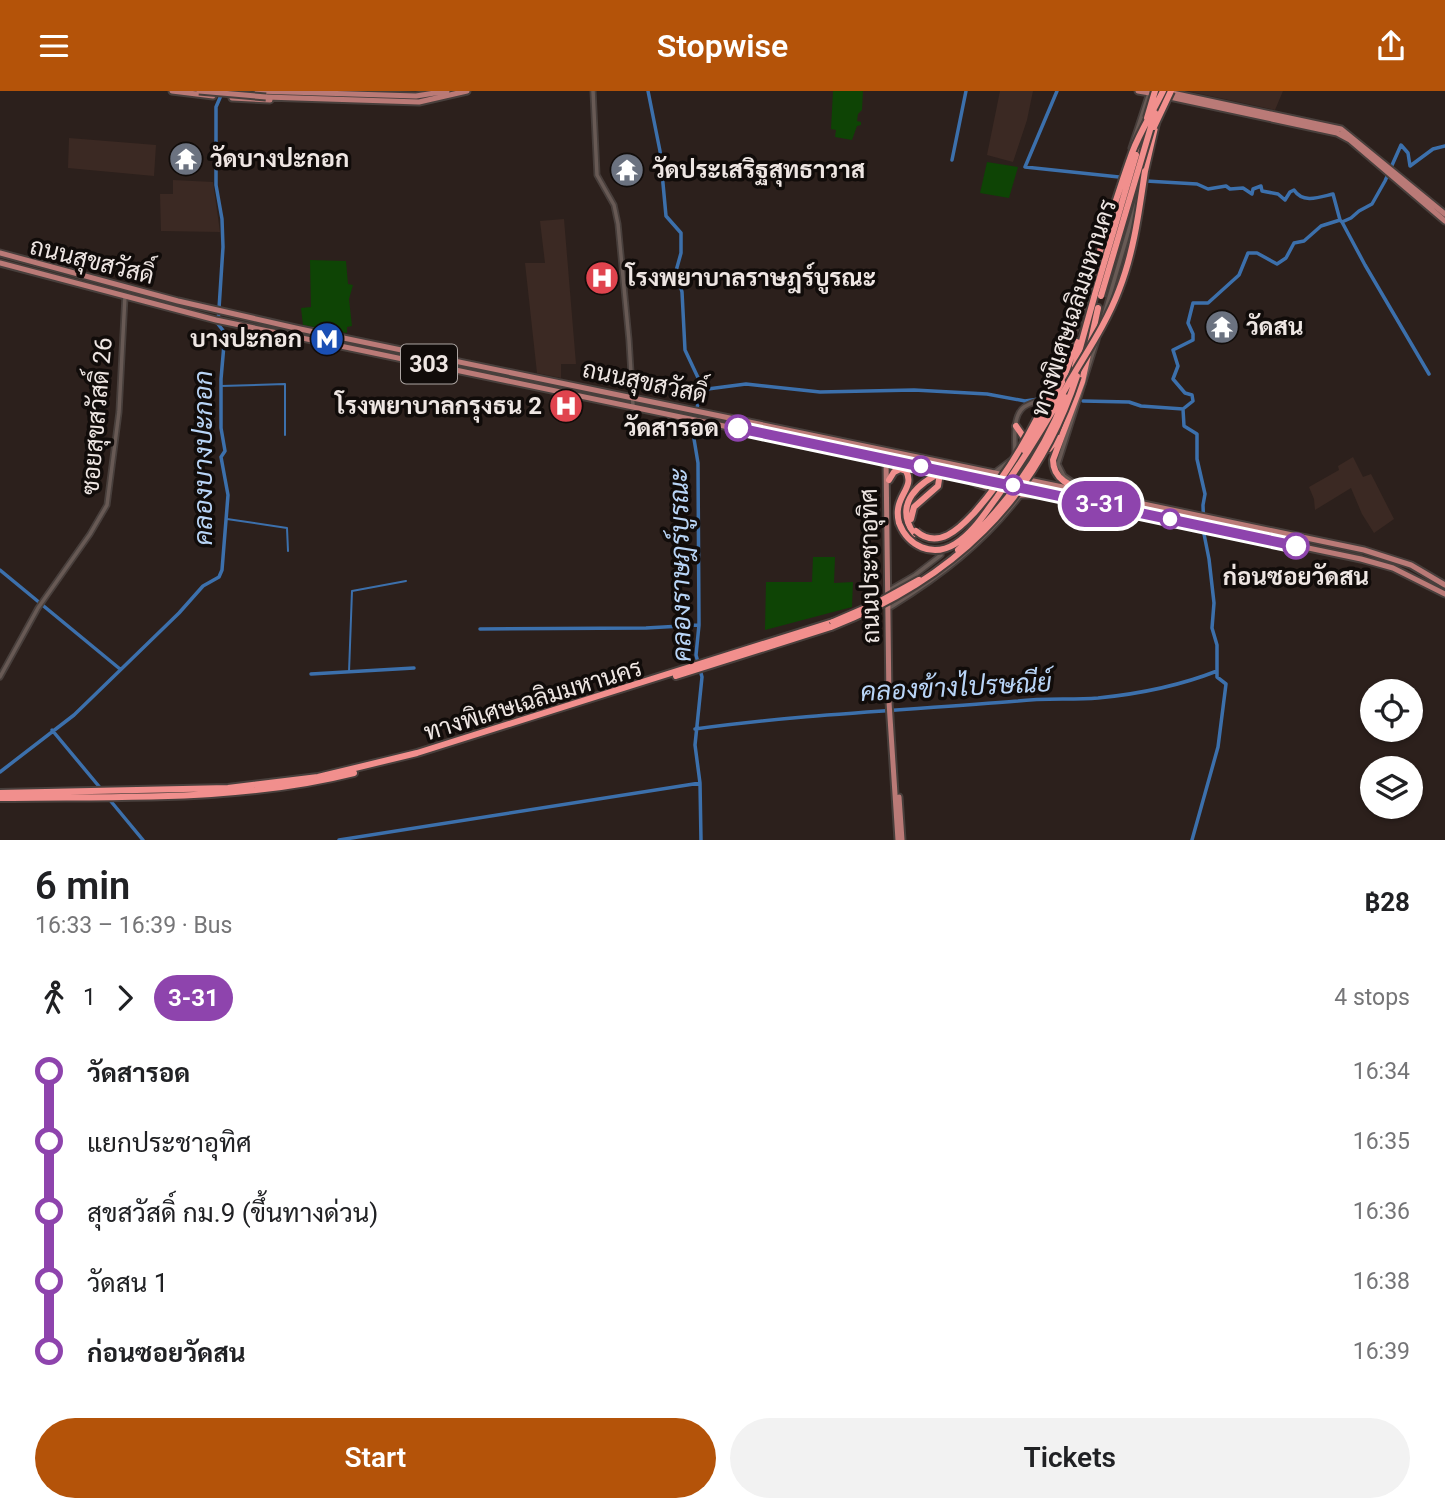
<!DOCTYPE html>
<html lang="en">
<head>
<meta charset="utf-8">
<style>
	:root { --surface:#fff; --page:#f2f2f2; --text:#202124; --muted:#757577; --accent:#b45309 }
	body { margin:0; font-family:Roboto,Sarabun,sans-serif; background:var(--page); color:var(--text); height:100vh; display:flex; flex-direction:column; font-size:26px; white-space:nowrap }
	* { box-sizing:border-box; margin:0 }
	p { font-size:23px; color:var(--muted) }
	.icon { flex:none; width:38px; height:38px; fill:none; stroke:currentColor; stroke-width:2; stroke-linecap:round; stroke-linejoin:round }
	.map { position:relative; height:749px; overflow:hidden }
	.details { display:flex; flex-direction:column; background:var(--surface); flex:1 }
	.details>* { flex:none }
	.badge { padding:0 14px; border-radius:23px; font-size:24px; line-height:46px }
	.tools { position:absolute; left:1360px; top:588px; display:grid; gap:14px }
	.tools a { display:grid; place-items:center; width:63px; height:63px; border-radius:50%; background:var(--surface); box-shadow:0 2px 5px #0004; font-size:35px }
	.map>.badge { position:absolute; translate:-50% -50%; box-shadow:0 0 0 4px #fff }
	.legs { display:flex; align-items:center; gap:10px; height:77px; padding:0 35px; font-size:23px }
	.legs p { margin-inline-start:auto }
	.overview { display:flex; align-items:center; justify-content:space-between; height:119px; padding:0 35px }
	h1 { font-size:38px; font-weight:600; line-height:52px }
	.primary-button { display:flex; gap:14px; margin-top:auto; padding:14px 35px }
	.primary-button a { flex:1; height:80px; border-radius:42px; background:var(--accent); color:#fff; font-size:28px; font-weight:600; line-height:80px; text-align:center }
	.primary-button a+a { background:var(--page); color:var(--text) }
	ul { padding:0 35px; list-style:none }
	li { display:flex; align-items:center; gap:24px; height:70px; font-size:26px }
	li i { display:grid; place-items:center; width:10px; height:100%; margin:0 9px; background:currentColor }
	li i::after { content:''; width:18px; height:18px; margin:-9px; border:5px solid; border-radius:50%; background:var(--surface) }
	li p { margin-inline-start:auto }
	li:first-child i { background:linear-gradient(#0000 50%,currentColor 0) }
	li:last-child i { background:linear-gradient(currentColor 50%,#0000 0) }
	header { display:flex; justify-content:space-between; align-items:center; height:91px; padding:0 35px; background:var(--accent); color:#fff; font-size:32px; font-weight:600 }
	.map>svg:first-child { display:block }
</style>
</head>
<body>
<header><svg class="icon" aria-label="menu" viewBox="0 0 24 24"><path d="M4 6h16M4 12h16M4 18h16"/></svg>Stopwise<svg class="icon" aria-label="share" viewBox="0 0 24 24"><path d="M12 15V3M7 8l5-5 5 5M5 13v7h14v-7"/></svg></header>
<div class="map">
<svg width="1445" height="749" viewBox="0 0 1445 749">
	<rect width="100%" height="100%" fill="#2c201c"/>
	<path fill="#3b2923" d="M1000 0H1033L1027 29 1013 71 987 64Z
		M1187 0H1283L1275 19Z
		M69 47 156 54 154 85 68 77Z
		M173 89 213 91 220 141 161 140 160 103H173Z
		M564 128 576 273H561V287L537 282 525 172H545L540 130Z
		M1353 366 1363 386 1371 383 1394 428 1374 442 1362 423 1351 397 1315 419 1314 408 1309 396 1339 379 1338 375Z"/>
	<path fill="#0e4405" d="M833 0H863L862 19 858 23 857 30 861 31V34L857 35 852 49 835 46 836 39 831 38Z
		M987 71 1018 76 1009 107 980 102Z
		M310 169 346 170 348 193 353 194 349 208 352 235 347 236V242L303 234 301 217 311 216Z
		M813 466H835L834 492 853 491 852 516 765 539 766 491H812Z"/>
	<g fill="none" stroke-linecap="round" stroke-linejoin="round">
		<path stroke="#3c70ac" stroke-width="2" d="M221 295 285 293V344
			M227 428 287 437 288 460
			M349 581 352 500 406 490"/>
		<path stroke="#3c70ac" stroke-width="3.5" d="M648 0 660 60 666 125 681 142V162L676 180 682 201 685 259 701 293 693 342 698 372 699 534 696 564 702 586 695 654 700 692 701 749
			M1057 0 1025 76 1119 86
			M952 69 966 0
			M1146 90 1197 93 1208 98 1226 95 1230 98 1243 97 1252 103 1253 98 1261 95 1262 100 1278 103 1285 109 1290 101 1294 99C1303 113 1320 106 1333 103L1340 129
			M1342 131 1365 174 1429 283
			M700 299 746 293 820 301 914 299 987 303 1025 310 1039 308
			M1083 310 1129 311 1141 315 1183 318
			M0 479 120 578
			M480 538 646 537 699 534
			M311 583 414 577
			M695 638C803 623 910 619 1018 610 1045 607 1072 609 1098 607 1138 603 1179 595 1217 580
			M52 639 102 699
			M0 681 74 624 179 522 203 495 219 486 222 479 228 404 221 366 225 360 221 337V288L225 242 218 233 223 156 222 128 216 94V16L222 2
			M109 708 143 749
			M339 749 700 692
			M1192 749 1218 656 1226 593 1217 586V554L1212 537 1214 512 1209 468 1204 443 1203 414 1205 403 1197 368V343L1184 335 1183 318 1193 310 1192 304 1185 302 1173 288 1178 275 1173 259 1193 249V243L1188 232 1193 212H1208L1239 184 1248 162H1257L1277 173 1286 167 1294 152 1304 150 1321 135 1340 129 1342 131 1351 127 1359 120 1372 113 1385 90 1401 54 1408 62 1410 75 1433 58 1445 55"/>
		<g stroke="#483f3c" stroke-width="7">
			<path id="minor" d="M593 0 597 84 614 114 618 133 629 249 633 315
				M1131 57 1149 2
				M1102 231 1139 104
				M1066 253 1093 174
				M1015 362C1015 349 1012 325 1024 316 1031 311 1039 311 1045 305
				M995 381 1011 369
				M1077 394 1064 385 1058 373 1097 249
				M891 498 915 484 941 464
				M891 516C941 485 984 452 1020 405
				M0 586 38 517 90 443 107 414 119 321 125 205"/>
		</g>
		<g stroke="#483f3c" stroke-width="9">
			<path id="major" d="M172 0 213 5 216 0
				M230 0 232 7 270 9
				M257 0 416 5 447 0
				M1138 0 1156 3
				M1163 0 1341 38 1445 123
				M1165 5 1337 42 1350 49 1445 130
				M266 6 419 11 467 0
				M0 162 178 210 300 238 1077 399
				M0 172 216 229 1361 468 1393 477 1445 503
				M886 367 889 611 898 749
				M964 386 977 393 1004 402
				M1086 401 1364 459 1411 474 1445 494
				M1013 404H1049
				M899 706 902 749"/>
		</g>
		<g stroke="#483f3c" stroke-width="10">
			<path id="highway" d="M1137 61 1146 37
				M1145 80 1156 32
				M1075 275 1095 203
				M1062 291 1077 251
				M1016 335 1025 348 1043 359 1049 358 1058 347
				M889 389 894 381 900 378 906 380C916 398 892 405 899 432
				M1088 401C1071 395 1053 389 1053 369L1082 291 1098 217
				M911 428 914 416 938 395 940 382
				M914 443C893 412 919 391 945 380
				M676 585 831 536
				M0 702 228 697 318 686 417 662 833 531
				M0 707C118 705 239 711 354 682"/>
		</g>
		<use href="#minor" stroke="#685a55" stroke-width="3.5"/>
		<use href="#major" stroke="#ba7a77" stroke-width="5"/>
		<use href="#highway" stroke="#f18f8d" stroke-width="6"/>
		<g stroke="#483f3c" stroke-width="9" stroke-linecap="butt">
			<path id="major-bridge" d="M199 0 266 6"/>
		</g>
		<g stroke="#483f3c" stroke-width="10" stroke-linecap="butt">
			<path id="highway-bridge" d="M1147 27 1155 0
				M1154 36 1171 0
				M1095 203 1136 64
				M1101 205 1155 22
				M1025 360 1062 291
				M899 432C908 455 932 467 955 453 973 442 985 422 997 406 1024 368 1048 329 1071 288 1088 259 1107 231 1119 199 1134 161 1139 120 1145 80
				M916 440C938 459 959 438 974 422 1063 322 1088 184 1132 62 1140 40 1153 21 1163 0
				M958 459C1005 417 1042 365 1065 306
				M833 531 877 512 919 489
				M831 536C952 489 1036 410 1077 285"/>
		</g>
		<use href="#major-bridge" stroke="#ba7a77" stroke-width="5"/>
		<use href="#highway-bridge" stroke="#f18f8d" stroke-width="6"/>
	</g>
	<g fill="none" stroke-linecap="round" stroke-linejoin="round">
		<g stroke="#fff" stroke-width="16">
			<path id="line-1" d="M738 337 1296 455"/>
		</g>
		<use href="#line-1" stroke="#8e44ad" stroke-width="10"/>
	</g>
	<defs>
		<g id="temple-disc" transform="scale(1.75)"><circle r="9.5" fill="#6b7280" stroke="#110c0a"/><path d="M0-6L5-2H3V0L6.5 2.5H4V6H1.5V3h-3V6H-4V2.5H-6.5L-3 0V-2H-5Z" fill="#fff"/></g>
		<g id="hospital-disc" transform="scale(1.75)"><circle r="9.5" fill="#e0444e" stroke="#110c0a"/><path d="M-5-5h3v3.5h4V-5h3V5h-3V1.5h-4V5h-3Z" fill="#fff"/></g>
		<g id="metro-disc" transform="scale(1.75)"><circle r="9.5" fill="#1a4fb4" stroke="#110c0a"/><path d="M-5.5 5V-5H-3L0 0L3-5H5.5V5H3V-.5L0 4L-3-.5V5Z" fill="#fff"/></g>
	</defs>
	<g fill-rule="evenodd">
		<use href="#temple-disc" x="186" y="68"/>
		<use href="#temple-disc" x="627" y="79"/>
		<use href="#hospital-disc" x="602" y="187"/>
		<use href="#temple-disc" x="1222" y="236"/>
		<use href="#metro-disc" x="327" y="248"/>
		<use href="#hospital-disc" x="566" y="315"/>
	</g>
	<g fill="#fff" stroke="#8e44ad" stroke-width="3.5">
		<circle cx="738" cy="337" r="12"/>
		<circle cx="921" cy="375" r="9"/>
		<circle cx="1013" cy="394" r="9"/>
		<circle cx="1170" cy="428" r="9"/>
		<circle cx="1296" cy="455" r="12"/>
	</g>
	<g text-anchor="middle" stroke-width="7" stroke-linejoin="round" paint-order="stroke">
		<rect fill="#110c0a" stroke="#aca5a2" stroke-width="2" x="401" y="253.5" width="56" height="39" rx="5"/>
		<g font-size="23" font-weight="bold" fill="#eee6e3">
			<text x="429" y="281">303</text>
		</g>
		<g font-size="24" font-weight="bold" fill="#eee6e3" stroke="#110c0a" text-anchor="start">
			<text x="210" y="76">วัดบางปะกอก</text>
			<text x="652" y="87">วัดประเสริฐสุทธาวาส</text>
			<text x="626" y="195">โรงพยาบาลราษฎร์บูรณะ</text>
			<text x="1246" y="244">วัดสน</text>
			<text x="302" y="256" text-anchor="end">บางปะกอก</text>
			<text x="542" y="323" text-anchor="end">โรงพยาบาลกรุงธน 2</text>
		</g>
		<g font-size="24" fill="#eee6e3" stroke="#110c0a">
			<text transform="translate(92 170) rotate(14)" y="8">ถนนสุขสวัสดิ์</text>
			<text transform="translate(1074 217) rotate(-72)" y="8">ทางพิเศษเฉลิมมหานคร</text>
			<text transform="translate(645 291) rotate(12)" y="8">ถนนสุขสวัสดิ์</text>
			<text transform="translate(97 325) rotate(-85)" y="8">ซอยสุขสวัสดิ์ 26</text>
			<text transform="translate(870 475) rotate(-91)" y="8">ถนนประชาอุทิศ</text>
			<text transform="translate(533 609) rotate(-17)" y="8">ทางพิเศษเฉลิมมหานคร</text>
		</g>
		<g font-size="24" font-weight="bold" fill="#eee6e3" stroke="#110c0a" text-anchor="end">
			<text x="719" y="345">วัดสารอด</text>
			<text x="1296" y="494" text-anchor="middle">ก่อนซอยวัดสน</text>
		</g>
		<g font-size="26" font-style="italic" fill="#b9d5f7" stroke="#110c0a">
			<text transform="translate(203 367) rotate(-90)" y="9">คลองบางปะกอก</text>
			<text transform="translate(680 474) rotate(-91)" y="9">คลองราษฎร์บูรณะ</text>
			<text transform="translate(956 596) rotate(-3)" y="9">คลองข้างไปรษณีย์</text>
		</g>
	</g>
</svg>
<div class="tools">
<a><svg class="icon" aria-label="locate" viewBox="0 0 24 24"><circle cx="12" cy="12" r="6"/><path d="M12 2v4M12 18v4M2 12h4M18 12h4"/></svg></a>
<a><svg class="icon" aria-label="layers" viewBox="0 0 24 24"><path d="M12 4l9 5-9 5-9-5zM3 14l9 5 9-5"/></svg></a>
</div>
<b class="badge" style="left:1101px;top:413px;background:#8e44ad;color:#fff">3-31</b>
</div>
<section class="details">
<div class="overview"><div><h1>6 min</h1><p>16:33 – 16:39 · Bus</p></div><b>฿28</b></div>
<div class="legs"><svg class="icon" aria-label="walk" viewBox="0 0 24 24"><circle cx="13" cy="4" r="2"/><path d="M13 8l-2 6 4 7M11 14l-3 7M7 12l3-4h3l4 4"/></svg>1<svg class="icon" aria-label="forward" viewBox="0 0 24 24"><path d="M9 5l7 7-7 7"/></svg><b class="badge" style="background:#8e44ad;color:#fff">3-31</b><p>4 stops</p></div>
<ul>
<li><i style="color:#8e44ad"></i><b>วัดสารอด</b><p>16:34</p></li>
<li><i style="color:#8e44ad"></i><span>แยกประชาอุทิศ</span><p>16:35</p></li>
<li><i style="color:#8e44ad"></i><span>สุขสวัสดิ์ กม.9 (ขึ้นทางด่วน)</span><p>16:36</p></li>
<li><i style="color:#8e44ad"></i><span>วัดสน 1</span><p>16:38</p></li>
<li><i style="color:#8e44ad"></i><b>ก่อนซอยวัดสน</b><p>16:39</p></li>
</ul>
<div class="primary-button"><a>Start</a><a>Tickets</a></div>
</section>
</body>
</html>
